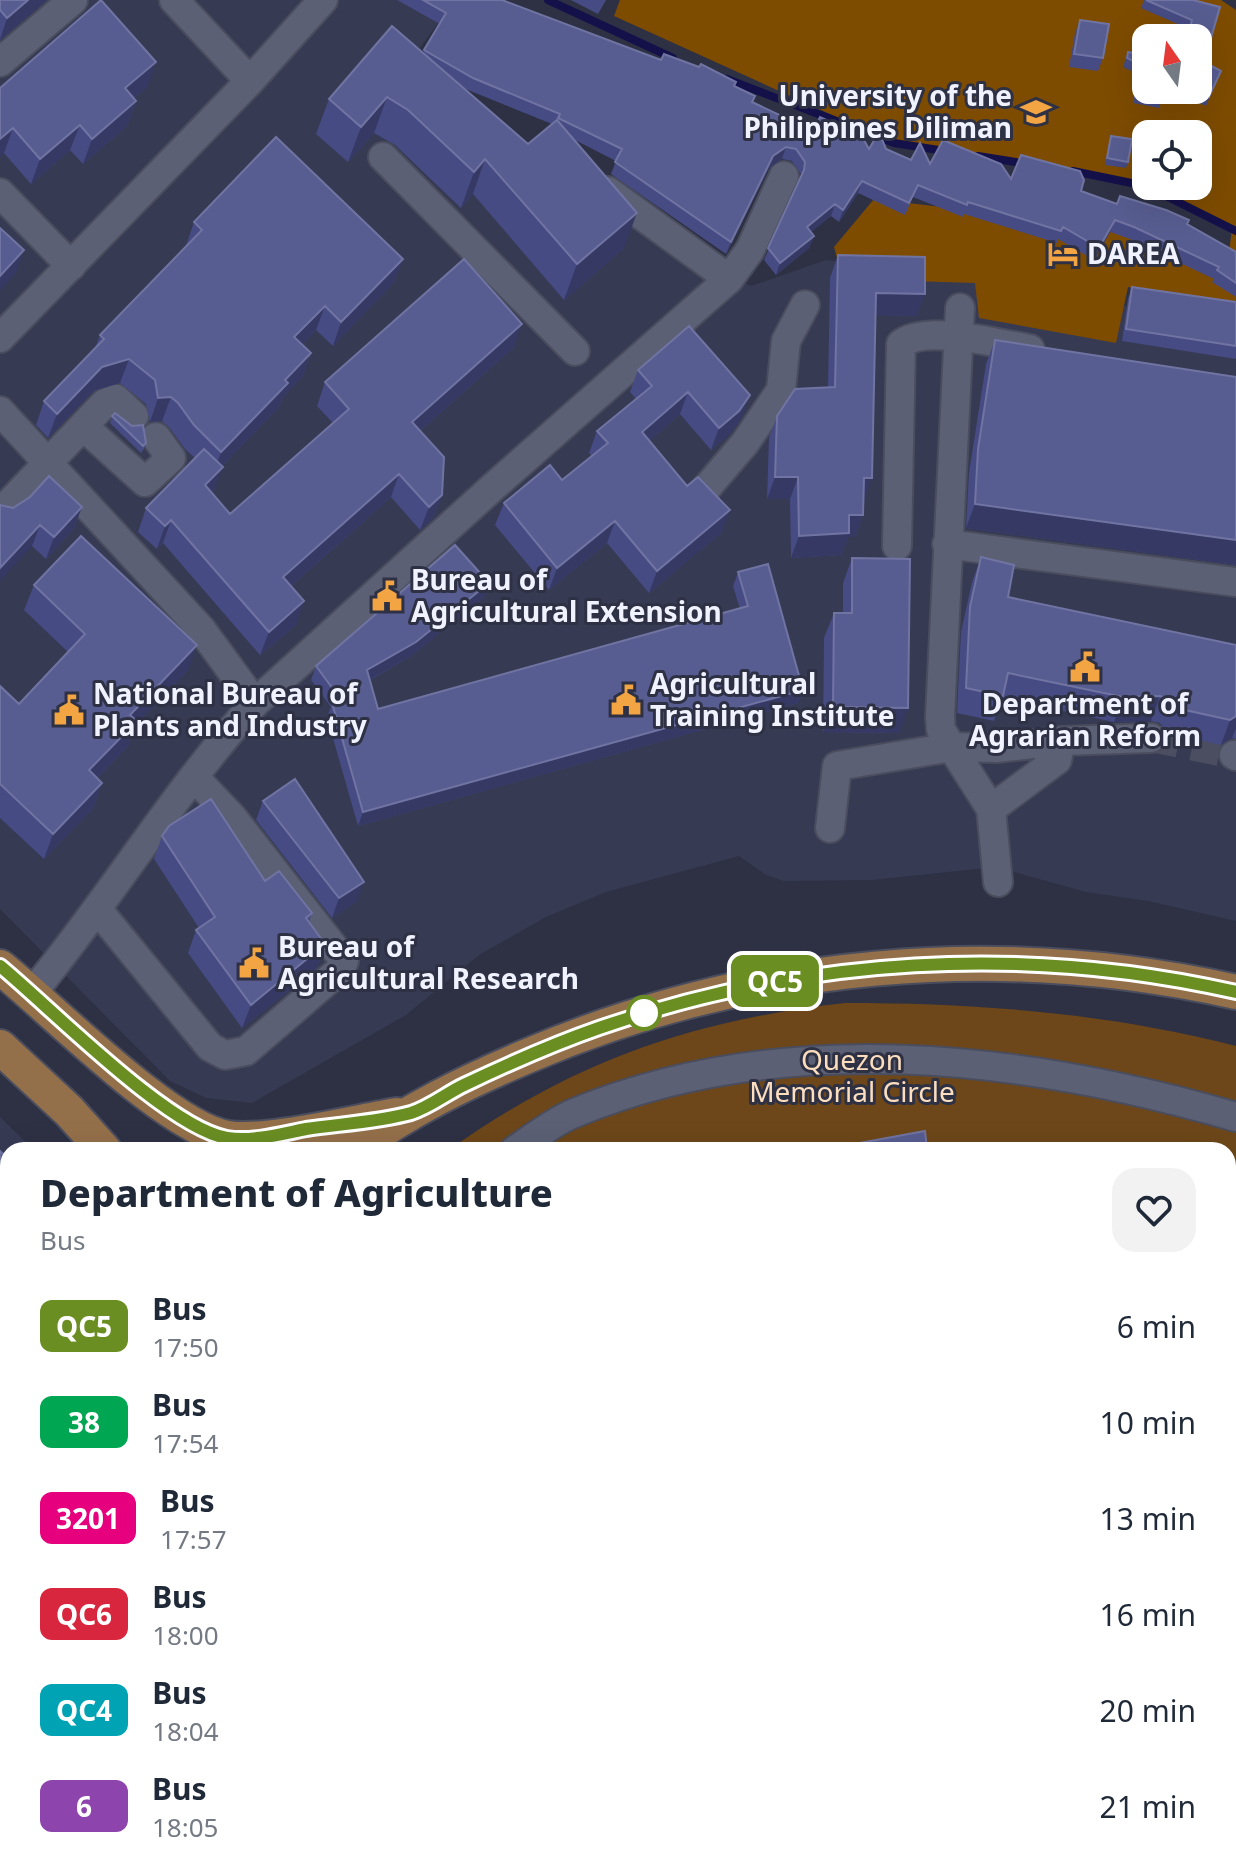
<!DOCTYPE html>
<html lang="en">
<head>
<meta charset="utf-8">
<style>
	:root { --surface:#fff; --page:#f2f2f3; --text:#1f2937; --muted:#747a83 }
	body { margin:0; font-family:"Noto Sans",sans-serif; background:var(--page); color:var(--text); height:100vh; display:flex; flex-direction:column; font-size:30px; white-space:nowrap }
	* { box-sizing:border-box; margin:0 }
	p { font-size:26px; color:var(--muted) }
	.icon { flex:none; width:44px; height:44px; fill:none; stroke:currentColor; stroke-width:2; stroke-linecap:round; stroke-linejoin:round }
	.map { position:relative; flex:1; overflow:hidden }
	.side { position:absolute; left:0px; top:1142px; width:1236px; height:728px; display:flex; flex-direction:column; background:var(--surface); border-radius:24px 24px 0 0; box-shadow:0 8px 32px #0002 }
	.side>* { flex:none }
	.badge { padding:0 16px; border-radius:12px; font-size:28px; line-height:52px }
	.needle { width:52px; rotate:346deg }
	.tools { position:absolute; left:1132px; top:24px; display:grid; gap:16px }
	.tools a { display:grid; place-items:center; width:80px; height:80px; border-radius:16px; background:var(--surface); box-shadow:0 8px 32px #0002; font-size:40px }
	.map>.badge { position:absolute; translate:-50% -50%; box-shadow:0 0 0 4px #fff }
	.round { display:grid; place-items:center; flex:none; width:84px; height:84px; border-radius:24px; background:var(--page) }
	.summary { display:flex; align-items:center; justify-content:space-between; height:136px; padding:0 40px }
	h1 { font-size:38px; font-weight:800; line-height:60px }
	ul { padding:0; list-style:none }
	li { display:flex; align-items:center; gap:24px; height:96px; padding:0 40px }
	li div { flex:1 }
	li b { display:block; font-size:30px }
	li em { font-style:normal }
	li .badge { min-width:88px; font-weight:700; text-align:center }
	.map>svg:first-child { display:block }
</style>
</head>
<body>
<div class="map">
<svg width="1236" height="1870" viewBox="0 0 1236 1870">
	<rect width="100%" height="100%" fill="#2e3144"/>
	<path fill="#363a53" d="M0 0H455L411 60 675 249 751 286 826 260 1236 323V921L1148 901 1086 892 996 867 872 880 784 881 766 875 739 856 606 892 546 917 479 955 406 1015 252 1103 206 1098 170 1081 0 909Z
		M0 1117 34 1150H8V1458L0 1483Z"/>
	<path fill="#6d4719" d="M845 1003C978 1003 1107 1013 1236 1046V1870H60V1862H1228V1150H449C574 1061 693 1020 845 1003Z"/>
	<path fill="#7e4c01" fill-rule="evenodd" d="M620 0H1221L1236 10V309L1128 287 1116 343 979 318 975 283 843 279 834 247 874 199 1144 231 1228 260 1232 229 1146 186H1198V134H1146V186L894 143 614 16ZM1146 38H1198V90H1146Z"/>
	<g fill="none" stroke-linecap="round" stroke-linejoin="round">
		<path stroke="#141049" stroke-width="8" d="M548 0 673 58
			M727 79 894 143 945 151
			M978 156 1028 164
			M1073 171 1146 186
			M1146 186 1236 231"/>
		<path stroke="#4b4e60" stroke-width="28" stroke-dasharray="28 14" stroke-linecap="butt" d="M1151 738 1234 755"/>
		<g stroke="#4a4d5d" stroke-width="32">
			<path id="minor" d="M174 0 250 81
				M0 62 73 0
				M383 157 575 351
				M608 191 729 279
				M0 193 71 266
				M960 308 940 717 941 730 991 809 998 882
				M0 338 250 81 323 0
				M0 411 201 629 255 703
				M84 427 145 482 171 458 156 437
				M704 491 745 443 781 390 786 341 805 305
				M0 513 105 403 116 399 134 416
				M947 544 1236 582
				M897 546 901 344C926 324 1000 344 1030 349
				M1061 741 1151 738
				M1234 755 1236 756
				M830 828 837 766 952 747 996 748 1061 741 1057 760 991 809
				M98 910 210 1047 225 1055 246 1051 341 969 344 961 339 954 233 818 194 777
				M32 993C110 899 173 793 255 703L493 487 729 279 750 250 784 176
				M515 1150C533 1138 552 1123 572 1114 781 1027 1024 1055 1236 1117
				M1228 1581 1236 1584"/>
		</g>
		<g stroke="#4a4d5d" stroke-width="38">
			<path id="major" d="M0 967C51 1008 169 1129 228 1138 266 1144 355 1122 397 1115
				M0 1047 69 1111 104 1150
				M355 1150C406 1111 466 1082 525 1057 749 961 998 939 1236 992
				M0 1795 8 1734"/>
		</g>
		<path stroke="#9194a3" stroke-width="5" stroke-dasharray="8 4" stroke-linecap="butt" d="M922 1145 1097 1150
			M1228 1195 1236 1198
			M1228 1492H1236"/>
		<use href="#minor" stroke="#5c6075" stroke-width="28"/>
		<use href="#major" stroke="#94704a" stroke-width="34"/>
	</g>
	<path fill="#464b83" fill-rule="evenodd" d="M0 0H47L0 40Z
		M397 0H502L661 60 735 86 755 96 753 103 790 120 869 149H886L911 160 1081 191 1117 204 1187 224 1236 252V297L1212 282 1214 279 1130 239 1110 232 1094 260 1058 239 1057 243 964 214 963 217 913 197 905 215 858 193 839 222 831 216 811 232 814 236 809 248 776 275 764 260 800 179 801 174 792 161 782 159 769 168 726 254 611 174 616 161 575 140 624 248 564 300 473 194 461 208 395 145 374 133 348 162 316 134 329 99 423 53 440 24ZM460 85 468 90 552 124 528 144Z
		M571 0H606L598 14Z
		M1144 0H1193L1204 62 1221 71 1206 106 1172 90H1198V38H1187L1189 29 1141 8Z
		M1080 20 1103 58 1098 71 1069 67 1075 33Z
		M1128 52 1146 55 1162 99 1159 108 1133 103 1138 74 1123 67Z
		M147 87 134 98 136 101 127 126 83 164 70 150 31 184 4 153 0 88Z
		M1111 136 1128 162 1126 168 1105 165Z
		M194 222 403 259 394 282 333 346 316 330 302 344 311 353 302 377 283 397 279 407 222 466 214 490 211 493 230 514 333 423 317 406 325 382 514 347 420 431 442 495 433 518 420 530 391 497 291 586 296 625 260 655 163 543 157 549 138 532 146 508 195 458 185 449 169 427 162 421 150 422 146 404 120 383 93 391 48 438 36 425 44 401 95 348 100 335 186 246Z
		M838 255 917 316 876 315 863 515 855 537H848L841 555 791 558 790 499H767L769 438 777 416 828 387 830 278Z
		M1132 287 1236 302V359L1122 341 1128 299Z
		M689 326 742 417 731 433 711 450 680 414 649 441 722 532 649 593 607 543 549 590 495 525 504 503 562 480 592 456 589 453 597 431 636 399 630 392 638 370Z
		M995 340 1236 377V565L966 528 969 473 986 364Z
		M112 416 146 443 144 449 141 453 110 423Z
		M82 507 74 528 46 559 32 546 13 508Z
		M981 557 1008 597 1236 645V739L1232 738 1221 745 1167 733 1160 723 1151 721 1114 722 1002 698 994 721 957 713 961 632 972 582Z
		M852 558 899 733 823 732 824 638 834 613H843V583Z
		M738 572 803 690 798 703 358 826 327 717 331 707 311 680 316 666 489 583 484 597 411 656 370 680 378 709 740 609 733 586Z
		M34 585 188 670 135 725 128 746 97 778 102 783 93 808 44 859 0 818V686L19 704 68 652 24 610Z
		M263 801 357 901 332 918 256 820Z
		M162 836 265 881 312 913 309 922 325 944 317 968 242 1028 188 953 196 930 199 928 154 859Z
		M1143 1862H1187L1179 1870H1151Z"/>
	<path fill="#353964" d="M28 0H47L0 40 7 18Z
		M156 62 147 87 116 113 125 88Z
		M387 97 374 133 348 162 361 127Z
		M136 101 127 126 83 164 92 139Z
		M80 125 70 150 31 184 40 159Z
		M13 128 4 153 0 157V139Z
		M786 147 782 159 769 168 726 254 731 242 773 156Z
		M485 159 473 194 461 208 474 172Z
		M862 181 858 193 839 222 843 210Z
		M835 204 831 216 803 239 807 227Z
		M637 213 624 248 564 300 577 264Z
		M1115 220 1110 232 1094 260 1099 248Z
		M814 236 809 248 776 275 780 263Z
		M24 250 16 273 0 290V276Z
		M403 259 394 282 333 346 341 322Z
		M876 293 925 294 917 316 868 315Z
		M325 306 316 330 286 361 294 337Z
		M522 324 514 347 404 445 412 422Z
		M311 353 302 377 283 397 279 407 213 475 221 452 285 380Z
		M129 359 120 383 93 391 48 438 57 414 102 367Z
		M688 392 680 414 634 454 642 432Z
		M750 395 742 417 731 433 711 450 719 428Z
		M171 397 162 421 150 422 158 398Z
		M223 467 214 490 196 509 205 485Z
		M399 474 391 497 275 600 283 577Z
		M775 477H798L790 499H767Z
		M864 478H872L864 500Z
		M442 495 433 518 420 530 429 507Z
		M975 504 1236 540V565L966 528Z
		M82 507 74 528 46 559 54 537Z
		M730 510 722 532 649 593 657 571Z
		M849 515H863L855 537H848L841 555 791 558 799 536Z
		M171 520 163 543 157 549 165 526Z
		M615 521 607 543 549 590 557 568Z
		M40 525 32 546 0 581V568Z
		M489 583 484 597 411 656 362 684 367 670Z
		M304 601 296 625 260 655 269 632Z
		M197 645 188 670 135 725 128 746 80 795 89 770 130 715Z
		M803 690 798 703 358 826 363 812Z
		M1160 696 1151 721 1114 722 1123 697Z
		M833 707 908 708 899 733 823 732Z
		M1236 716V728L1232 738 1221 745 1230 720Z
		M102 783 93 808 44 859 53 834Z
		M364 882 357 901 332 918 339 898Z
		M325 944 317 968 242 1028 251 1005Z
		M8 1195V1199L0 1217V1213Z
		M1236 1506 1235 1515 1228 1522V1513Z
		M1236 1800V1812L1228 1820V1808Z
		M1175 1862H1187L1179 1870H1170Z"/>
	<path fill="#585d91" stroke="#7074a2" stroke-width="2" d="M0 0H28L7 18 0 10Z
		M101 0 156 62 125 88 136 101 92 139 80 125 40 159 13 128 0 139V88Z
		M423 0H502L661 60 664 54 699 67 701 64 736 82 734 86 755 96 752 102 790 120 791 118 814 129 820 117 851 131 855 124 869 149 879 132 886 149 911 160 920 143 930 164 943 140 1001 164 1011 179 1021 155 1080 171 1084 180 1081 191 1117 204 1120 196 1166 210 1189 220 1187 224 1236 252V283L1217 270 1219 267 1134 227 1115 220 1099 248 1063 227 1061 231 968 202 967 205 918 185 909 203 862 181 843 210 835 204 807 227 814 236 780 263 768 248 804 170 805 162 796 149 786 147 773 156 731 242 615 162 622 149 558 118 560 114 473 78 424 50 446 13Z
		M1146 0H1193L1220 7 1204 62 1221 71 1209 97 1195 90H1198V38H1187L1192 20Z
		M1080 20 1109 24 1103 58 1074 54Z
		M392 26 528 144 557 120 637 213 577 264 485 159 474 172 408 110 387 97 361 127 329 99Z
		M1128 52 1146 55V90H1164L1162 99 1136 94 1141 65 1127 58Z
		M1111 136 1132 139 1128 162 1107 158Z
		M276 137 403 259 341 322 325 306 294 337 311 353 285 380 288 383 221 452 194 425 178 403 171 397 158 398 155 380 129 359 102 367 57 414 44 401 104 339 100 335 202 230 194 222Z
		M0 228 24 250 0 276Z
		M838 255 925 257V294L876 293 872 478H864L863 515H849V533L799 536 798 477H775L777 416 795 389 835 387Z
		M464 259 522 324 412 422 444 457 442 495 429 507 399 474 283 577 304 601 269 632 171 520 165 526 146 508 204 449 223 467 205 485 230 514 349 409 325 382Z
		M1132 287 1236 302V346L1126 329Z
		M689 326 750 395 739 411 719 428 688 392 642 432 687 486 698 477 730 510 657 571 615 521 557 568 504 503 550 465 562 480 608 443 597 431 652 386 638 370Z
		M995 340 1236 377V540L975 504 978 449Z
		M115 413 132 426 143 425 146 443 143 446 112 416Z
		M49 476 82 507 54 537 40 525 0 568V505L13 508 30 497Z
		M81 536 197 645 130 715 137 721 89 770 102 783 53 834 0 784V686L19 704 85 634 34 585Z
		M455 545 489 583 416 642 367 670 378 709 748 606 738 572 768 564 803 690 363 812 332 703 341 700 316 666Z
		M981 557 1014 565 1008 597 1236 645V716L1230 720 1176 708 1169 699 1160 696 1123 697 1008 673 1003 696 966 688 970 607Z
		M852 558 910 559 908 708 833 707 834 613H852Z
		M295 779 364 882 339 898 263 801Z
		M211 799 265 881 279 871 312 913 306 918 325 944 251 1005 196 930 215 917 162 836 169 826Z
		M925 1131 927 1150H832V1148Z
		M0 1151 8 1159V1195L0 1213Z
		M1228 1489 1236 1498V1506L1228 1513Z
		M1228 1769 1236 1777V1800L1228 1808Z
		M511 1862H868L871 1870H490Z"/>
	<g fill="none" stroke-linecap="round" stroke-linejoin="round">
		<g stroke="#fff" stroke-width="18">
			<path id="line" d="M0 966C51 1008 168 1128 227 1138 252 1142 281 1134 306 1129 340 1124 378 1122 411 1113 430 1107 447 1093 464 1085 508 1064 553 1044 599 1028 804 957 1024 944 1236 992"/>
		</g>
		<use href="#line" stroke="#6b8e23" stroke-width="12"/>
	</g>
	<defs>
		<g id="university-bare" transform="scale(2.4)"><path d="M0-5L7-2L0 1L-7-2ZM-4 1L0 2.5L4 1V4Q0 6-4 4Z" fill="#f3a443" stroke="#2e3144" stroke-width="2.5" paint-order="stroke"/></g>
		<g id="hotel-bare" transform="scale(2.4)"><path d="M-6-4.5h1.5V1H6V5H4.5V3h-9V5H-6ZM-4 0a1.8 1.8 0 1 1 3.6 0ZM.5 0V-2.5h3Q6-2.5 6 0Z" fill="#f3a443" stroke="#2e3144" stroke-width="2.5" paint-order="stroke"/></g>
		<g id="civic-bare" transform="scale(2.4)"><path d="M-.6-6.5H3V-4.5H.6V-3L4-1V1h2V6H-6V1h2V-1L-.6-3ZM-1.2 2.5V6h2.4V2.5Z" fill="#f3a443" stroke="#2e3144" stroke-width="2.5" paint-order="stroke"/></g>
	</defs>
	<g fill-rule="evenodd">
		<use href="#university-bare" x="1036" y="112"/>
		<use href="#hotel-bare" x="1063" y="254"/>
		<use href="#civic-bare" x="387" y="596"/>
		<use href="#civic-bare" x="1085" y="667"/>
		<use href="#civic-bare" x="626" y="700"/>
		<use href="#civic-bare" x="69" y="710"/>
		<use href="#civic-bare" x="254" y="963"/>
	</g>
	<circle fill="#fff" stroke="#6b8e23" stroke-width="4" cx="644" cy="1013" r="16"/>
	<g text-anchor="middle" stroke-width="6" stroke-linejoin="round" paint-order="stroke">
		<g font-size="28" font-weight="bold" fill="#f0f3ff" stroke="#2e3144" text-anchor="start">
			<text x="1012" y="106" text-anchor="end">University of the<tspan x="1012" dy="32">Philippines Diliman</tspan></text>
			<text x="1087" y="264">DAREA</text>
			<text x="411" y="590">Bureau of<tspan x="411" dy="32">Agricultural Extension</tspan></text>
			<text x="650" y="694">Agricultural<tspan x="650" dy="32">Training Institute</tspan></text>
			<text x="93" y="704">National Bureau of<tspan x="93" dy="32">Plants and Industry</tspan></text>
			<text x="1085" y="714" text-anchor="middle">Department of<tspan x="1085" dy="32">Agrarian Reform</tspan></text>
			<text x="278" y="957">Bureau of<tspan x="278" dy="32">Agricultural Research</tspan></text>
		</g>
		<g font-size="28" fill="#fcdebf" stroke="#2e3144">
			<text x="852" y="1070">Quezon<tspan x="852" dy="32">Memorial Circle</tspan></text>
		</g>
	</g>
</svg>
<div class="tools">
<a><svg class="needle" viewBox="-14 -14 28 28"><path d="M0-13l5 13h-10z" fill="#e53935"/><path d="M0 13l5-13h-10z" fill="#747a83"/></svg></a>
<a><svg class="icon" aria-label="locate" viewBox="0 0 24 24"><circle cx="12" cy="12" r="6"/><path d="M12 2v4M12 18v4M2 12h4M18 12h4"/></svg></a>
</div>
<b class="badge" style="left:775px;top:981px;background:#6b8e23;color:#fff">QC5</b>
<section class="side">
<div class="summary"><div><h1>Department of Agriculture</h1><p>Bus</p></div><a class="round"><svg class="icon" aria-label="heart" viewBox="0 0 24 24"><path d="M12 20l-8-8c-3-5 5-10 8-4 3-6 11-1 8 4z"/></svg></a></div>
<ul>
<li><span class="badge" style="background:#6b8e23;color:#fff">QC5</span><div><b>Bus</b><p>17:50</p></div><em>6 min</em></li>
<li><span class="badge" style="background:#00a651;color:#fff">38</span><div><b>Bus</b><p>17:54</p></div><em>10 min</em></li>
<li><span class="badge" style="background:#e6007e;color:#fff">3201</span><div><b>Bus</b><p>17:57</p></div><em>13 min</em></li>
<li><span class="badge" style="background:#d7263d;color:#fff">QC6</span><div><b>Bus</b><p>18:00</p></div><em>16 min</em></li>
<li><span class="badge" style="background:#00a3b4;color:#fff">QC4</span><div><b>Bus</b><p>18:04</p></div><em>20 min</em></li>
<li><span class="badge" style="background:#8e44ad;color:#fff">6</span><div><b>Bus</b><p>18:05</p></div><em>21 min</em></li>
</ul>
</section>
</div>
</body>
</html>
